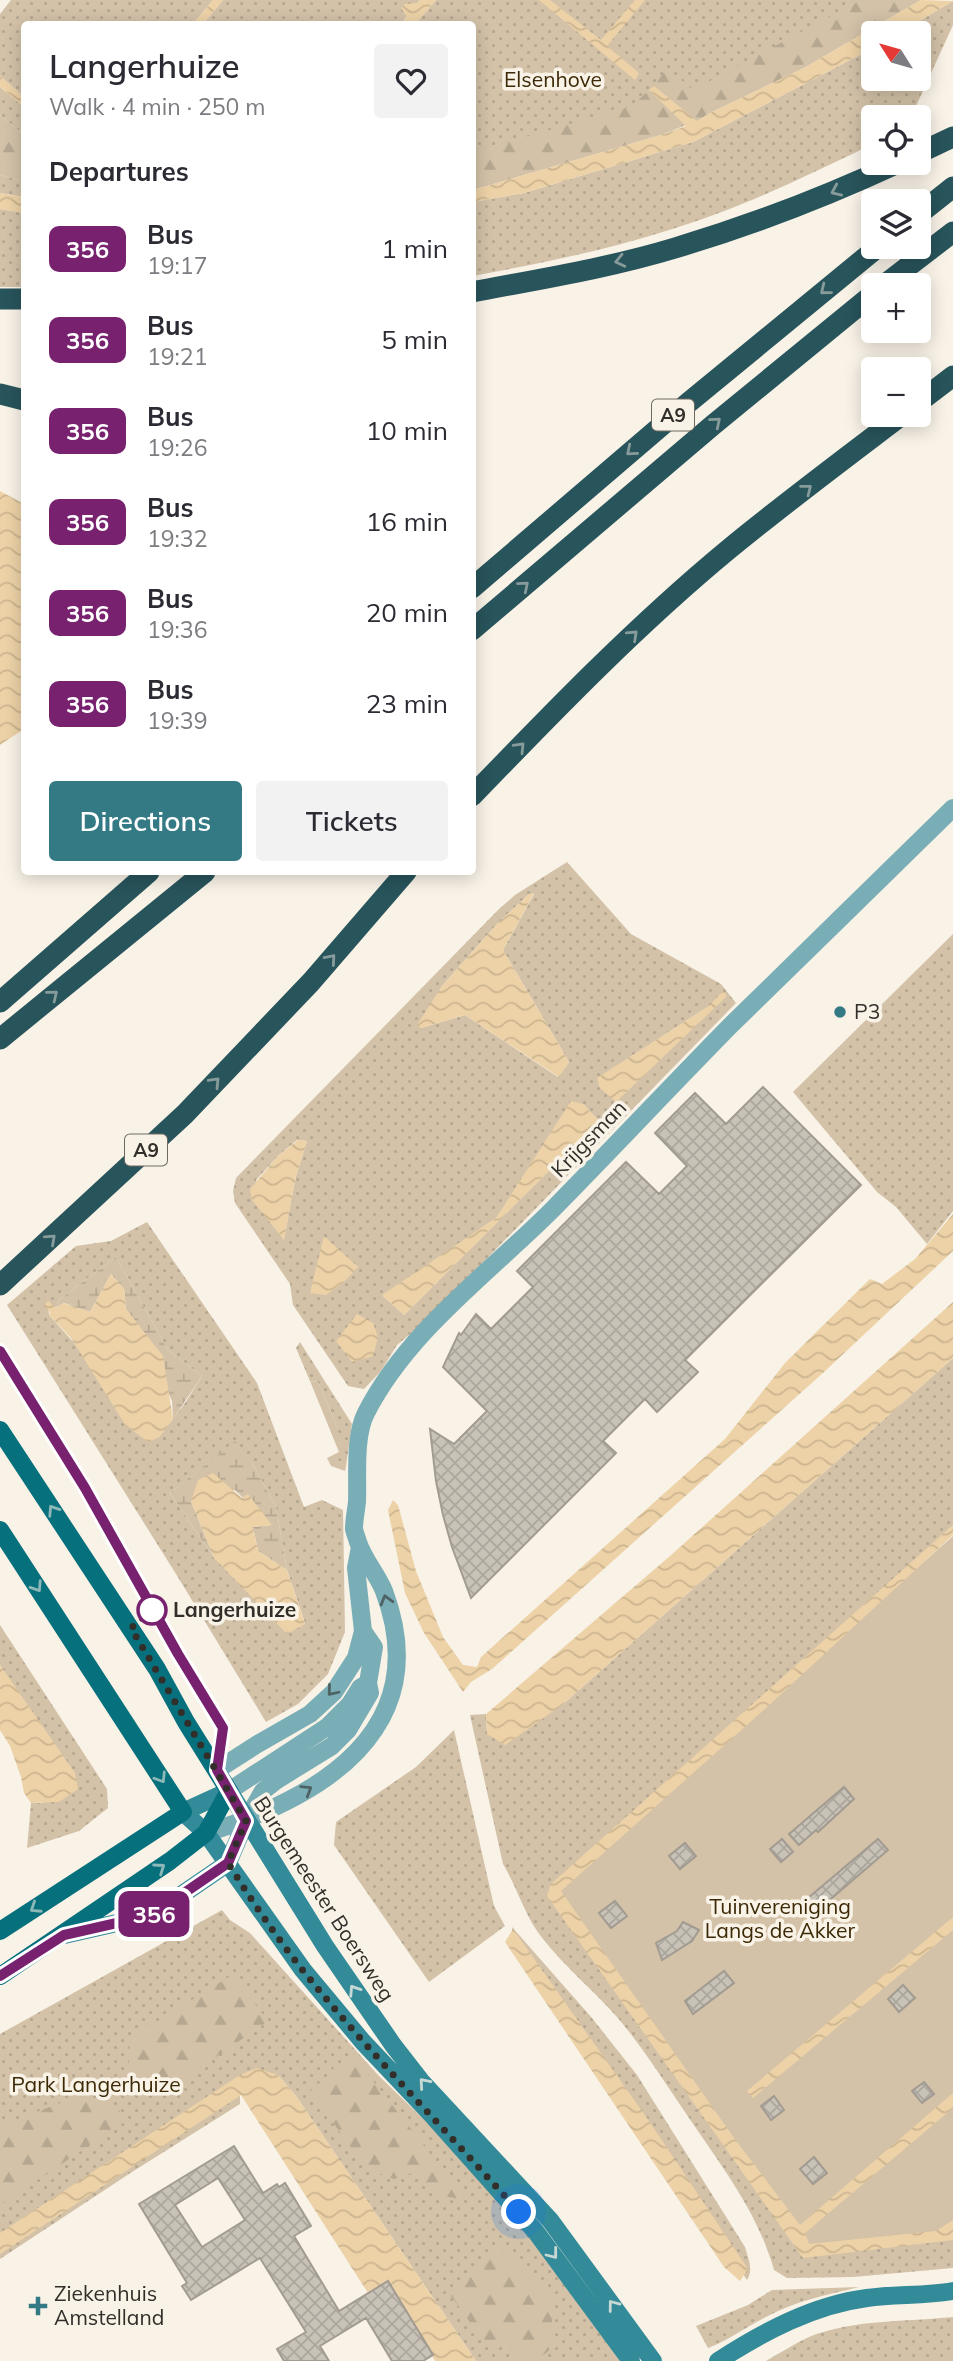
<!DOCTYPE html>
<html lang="en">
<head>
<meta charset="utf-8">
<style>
	:root { --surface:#fff; --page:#f2f2f3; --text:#2b2b33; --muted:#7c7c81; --accent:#337a85 }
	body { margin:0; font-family:Mulish,sans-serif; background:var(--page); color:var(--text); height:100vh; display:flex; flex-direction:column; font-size:26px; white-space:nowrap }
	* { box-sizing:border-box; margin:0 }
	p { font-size:23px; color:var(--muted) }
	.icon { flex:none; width:38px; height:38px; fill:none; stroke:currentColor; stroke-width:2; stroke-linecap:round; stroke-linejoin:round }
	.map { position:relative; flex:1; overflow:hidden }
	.details { position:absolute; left:21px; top:21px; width:455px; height:854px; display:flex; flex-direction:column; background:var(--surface); border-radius:7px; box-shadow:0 4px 18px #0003 }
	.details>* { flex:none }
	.badge { padding:0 14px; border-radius:10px; font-size:24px; line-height:46px }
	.needle { width:46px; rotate:307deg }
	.tools { position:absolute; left:861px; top:21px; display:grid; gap:14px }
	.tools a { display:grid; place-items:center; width:70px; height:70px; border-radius:7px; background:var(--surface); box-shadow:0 4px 18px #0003; font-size:35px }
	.you { position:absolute; width:35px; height:35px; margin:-18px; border:5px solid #fff; border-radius:50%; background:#1a73e8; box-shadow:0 0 0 10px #1a73e833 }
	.map>.badge { position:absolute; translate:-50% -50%; box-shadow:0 0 0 4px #fff }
	h2 { padding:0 28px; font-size:26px; line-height:63px }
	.round { display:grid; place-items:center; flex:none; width:74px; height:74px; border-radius:7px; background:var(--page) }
	.summary { display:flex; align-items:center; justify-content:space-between; height:119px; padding:0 28px }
	h1 { font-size:33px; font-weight:600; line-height:52px }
	.action { display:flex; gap:14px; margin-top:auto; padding:14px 28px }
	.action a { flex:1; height:80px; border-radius:7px; background:var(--accent); color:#fff; font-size:28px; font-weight:600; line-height:80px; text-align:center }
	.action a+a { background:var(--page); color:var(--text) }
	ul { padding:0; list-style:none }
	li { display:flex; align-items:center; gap:21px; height:91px; padding:0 28px }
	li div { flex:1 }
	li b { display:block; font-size:26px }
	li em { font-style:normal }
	li .badge { min-width:77px; font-weight:700; text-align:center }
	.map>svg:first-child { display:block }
</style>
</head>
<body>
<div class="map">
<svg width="953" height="2361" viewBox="0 0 953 2361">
	<defs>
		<pattern id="grass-dots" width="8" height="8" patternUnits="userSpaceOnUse" patternTransform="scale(1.75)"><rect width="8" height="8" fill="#d3c2a8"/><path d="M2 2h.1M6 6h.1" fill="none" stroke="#b6a791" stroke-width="1.8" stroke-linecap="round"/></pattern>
		<pattern id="forest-firs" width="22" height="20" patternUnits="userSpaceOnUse" patternTransform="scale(1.75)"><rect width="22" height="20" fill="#d3c2a8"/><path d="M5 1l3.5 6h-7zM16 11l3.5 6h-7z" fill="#b6a791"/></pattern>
		<pattern id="wetland-marsh" width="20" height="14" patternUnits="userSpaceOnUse" patternTransform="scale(1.75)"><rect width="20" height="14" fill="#d3c2a8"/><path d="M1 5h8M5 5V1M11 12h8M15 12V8" fill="none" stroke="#b6a791"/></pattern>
		<pattern id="water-waves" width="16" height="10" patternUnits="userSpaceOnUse" patternTransform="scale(1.75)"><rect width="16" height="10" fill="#edd2a7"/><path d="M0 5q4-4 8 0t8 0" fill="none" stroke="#ccb590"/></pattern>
		<pattern id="building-cross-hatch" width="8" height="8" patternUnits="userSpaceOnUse" patternTransform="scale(1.75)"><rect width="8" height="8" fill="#c8c2b7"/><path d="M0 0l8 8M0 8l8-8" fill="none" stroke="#aca79e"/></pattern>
	</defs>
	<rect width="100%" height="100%" fill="#f9f2e7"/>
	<path fill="url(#grass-dots)" fill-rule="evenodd" d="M11 0H213L193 24H24V97L0 76V14Z
		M223 0H420L401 24H203Z
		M436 0H899L831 46 473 185 472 24H415Z
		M953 1V25L911 117H873V144C806 176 738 210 666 231 603 251 537 264 473 276V202L524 193 693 142 873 48V79H919V33H899Z
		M0 87 24 107V135L0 115Z
		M0 175 24 181V197L0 193Z
		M0 209 24 213V287H0Z
		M567 862 631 934 721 984 736 1003 426 1321 397 1345 381 1371 364 1389 348 1386 293 1305 290 1284 235 1203 233 1191 236 1178 498 910 515 895ZM529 894H534L503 950 569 1062 558 1077 465 1015 421 1028 442 986 497 924ZM709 1006 600 1088 598 1078ZM583 1104 599 1121 404 1315 383 1296 496 1218ZM297 1140 307 1141 296 1176 284 1239 256 1180 278 1156Z
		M953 934V1211L927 1244 896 1207 877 1192 793 1092Z
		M147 1222 257 1383 304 1507 322 1500 343 1510 345 1632 328 1674 298 1704 266 1722 176 1574 7 1305 76 1246 111 1241ZM116 1257 168 1350 202 1376 185 1403 159 1437 49 1315 48 1302 55 1308 60 1299ZM235 1442 254 1466 276 1507 287 1570 305 1623 214 1558 170 1493Z
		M300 1342 352 1424 346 1466 336 1461 344 1453 334 1419 318 1382 310 1381 296 1348Z
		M953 1358V1530L570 1877 953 2226V2268L853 2277 787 2278 774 2270C757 2210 719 2163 685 2112 663 2080 642 2046 617 2017 593 1990 565 1967 543 1939 525 1917 518 1889 503 1864L470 1715 486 1714 487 1734 562 1705Z
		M0 1625 107 1789 108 1808 79 1831 27 1848 31 1803H43L34 1717 0 1665Z
		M454 1730 494 1906 505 1926 429 1982 334 1845 336 1822 416 1767Z
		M222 1910 230 1920 250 1933 379 2076 442 2137 523 2227 620 2361H476L296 2096 278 2075 240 2076V2104L132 2172 0 2259V2034Z
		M512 1927 592 2018 637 2075 745 2247C748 2258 754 2269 747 2280L512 1936Z
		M859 2287C827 2295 795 2301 766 2317 746 2327 729 2340 708 2348L696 2326 748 2305 772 2290Z
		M953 2317V2361H766C780 2353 794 2344 809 2337 853 2319 906 2322 953 2317Z"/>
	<path fill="url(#forest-firs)" d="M861 0H921L804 68 710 113 696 122 654 86 667 68 693 90Z
		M649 90 686 125 661 135 473 190V150L492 147 632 106Z
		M0 115 24 135V181L0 175Z
		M232 1975 268 2021 157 2098 128 2082 130 2038Z
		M354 2056 355 2058 467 2200 443 2196 412 2173 394 2179 364 2168 310 2088 323 2081 331 2070Z
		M81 2095 111 2104 129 2119 0 2205V2129L13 2121Z
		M497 2245 552 2299V2348L536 2361H518L507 2343 491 2351 448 2292Z"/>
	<path fill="url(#wetland-marsh)" d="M116 1257 168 1350 202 1376 173 1419 172 1401 139 1327 126 1309 124 1289 111 1274 90 1312 64 1303 55 1308 60 1299Z
		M235 1441 254 1466 276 1507 287 1570 258 1551 253 1527 271 1525 235 1490 191 1501 214 1558 170 1493Z"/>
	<path fill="#d3c2a8" d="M310 1381 318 1382 334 1419 345 1453 337 1461 346 1466 345 1471 331 1466 327 1458 339 1452Z
		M953 1536V2231L810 2254 553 1890Z"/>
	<path fill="url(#water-waves)" d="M213 0H223L203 24H193Z
		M420 0H436L415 24H401L407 17 401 8 405 4 417 3Z
		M539 0H550L601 40 635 0H645L607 46 639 73 635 80Z
		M921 0 953 1 899 33H873V48L693 142 524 193 473 202V190L661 135 686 126 649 90 654 86 697 121 710 113 804 68Z
		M0 76 24 97V107L0 87Z
		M0 193 24 197V213L0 209Z
		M0 491 24 504V729L0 745Z
		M534 893 503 950 569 1062 559 1077 465 1015 421 1028 417 1025 442 986 497 924 529 894Z
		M723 991 727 996 616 1102 600 1088 597 1078 709 1006Z
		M571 1101 583 1104 599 1121 404 1315 382 1295 496 1218Z
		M298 1140 307 1141 296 1176 284 1240 252 1200 250 1189 278 1156Z
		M953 1214V1251L823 1373 492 1669 471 1682 463 1692 424 1633 405 1593 388 1510 393 1500 398 1505 416 1571 443 1637 463 1665 477 1667 481 1657 725 1439 785 1363 870 1279 882 1284 915 1259Z
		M324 1236 358 1267 343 1283 326 1295 310 1293Z
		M111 1274 124 1289 126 1309 163 1356 173 1419 159 1437 149 1442 126 1426 71 1338 49 1315 50 1312 44 1305 48 1301 56 1308 63 1303 90 1312Z
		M953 1302V1358L562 1705 505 1745 487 1734 486 1714 670 1556Z
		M357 1314 373 1323 378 1337 373 1356 352 1362 336 1341Z
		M213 1473 242 1498 248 1494 272 1525 253 1527 258 1551 287 1570 305 1624 287 1634 214 1558 191 1501 198 1480Z
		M953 1525V1535L767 1707 561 1891 734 2138 800 2225 953 2093V2108L805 2233 809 2244 936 2231 953 2220V2240L803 2258 547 1896 551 1884Z
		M0 1665 75 1773 78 1789 59 1802 31 1803 24 1793 21 1777 10 1746 0 1730Z
		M953 1917V1930L753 2098 747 2091Z
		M513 1929 649 2121 748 2269 740 2281 724 2267 505 1942Z
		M257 2068 278 2075 296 2096 476 2361H435L388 2281 368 2293 241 2095 0 2254V2233L240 2075Z"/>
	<path fill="url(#building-cross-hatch)" stroke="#a29b91" stroke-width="2" fill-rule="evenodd" d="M763 1087 861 1185 685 1360 698 1372 657 1412 645 1399 603 1441 616 1453 471 1598 452 1547 443 1515 436 1481 430 1429 454 1444 487 1411 443 1367 459 1333 461 1335 476 1314 491 1329 533 1287 517 1271 626 1162 659 1194 687 1166 655 1133 695 1093 726 1124Z
		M844 1787 854 1799 818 1832 816 1830 799 1845 789 1834Z
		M782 1839 793 1852 781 1862 770 1849Z
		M878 1839 888 1850 812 1915 802 1903Z
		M685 1843 696 1856 680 1869 669 1856Z
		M615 1901 627 1916 611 1928 599 1913Z
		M683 1922 699 1930 692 1941 662 1960 656 1943 677 1931Z
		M724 1971 734 1983 693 2014 685 2001Z
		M903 1985 915 1998 899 2012 888 1999Z
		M924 2082 934 2094 922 2103 912 2091Z
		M774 2096 784 2110 771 2120 761 2106Z
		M234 2146 263 2193 277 2184 279 2187 285 2183 311 2226 294 2236 339 2311 388 2281 433 2355 423 2361H392L366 2318 320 2346 329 2361H284L277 2349 306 2332 260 2258 191 2300 182 2286 187 2283 139 2204ZM218 2178 245 2220 202 2247 175 2205Z
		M814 2157 827 2173 813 2184 800 2169Z"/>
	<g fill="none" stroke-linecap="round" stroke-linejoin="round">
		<path stroke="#7aaeb7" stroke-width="18" d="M217 1770 256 1745 310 1714 334 1692 356 1658 363 1631 356 1568 360 1547
			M229 1791 327 1727 350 1704 360 1688 368 1683
			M206 1833C320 1798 436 1730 384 1591 377 1574 364 1560 358 1542 357 1538 355 1534 354 1529 354 1520 356 1511 357 1502 358 1476 354 1436 366 1413 408 1331 488 1274 552 1210 612 1149 670 1087 730 1026 804 953 879 881 953 808
			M228 1863 246 1821 263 1791 277 1780 332 1746 348 1730 370 1693 368 1683 374 1647 363 1631"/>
		<path stroke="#338b99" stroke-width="18" d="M64 1935 152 1915 228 1863
			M631 2361 536 2232 432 2115 363 2042 303 1970 206 1833 183 1812 229 1791 325 1946 393 2045 421 2081 550 2220 653 2361
			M718 2361C763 2332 813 2305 867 2298 895 2294 924 2296 953 2291"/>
		<path stroke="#06707d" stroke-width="18" d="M0 1430 157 1669 186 1722 229 1791 206 1833 170 1861 0 1976
			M0 1530 183 1812 0 1931"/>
		<path stroke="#28545b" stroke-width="21" d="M919 153 953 137
			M919 214 953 187
			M884 285 953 232
			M472 292C540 279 609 268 675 248 752 225 825 197 898 163
			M0 299H24
			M0 394 24 400
			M919 402 953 376
			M472 588 688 403 878 247
			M472 630 713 425 873 294
			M472 796C555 710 637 625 729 549 785 503 844 459 902 415
			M0 1002 149 872
			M0 1039 205 872
			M0 1285 185 1114 311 982 406 872"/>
	</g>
	<defs><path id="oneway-chevron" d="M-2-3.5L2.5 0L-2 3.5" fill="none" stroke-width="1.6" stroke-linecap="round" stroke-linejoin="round" transform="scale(1.75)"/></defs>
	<g stroke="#869b9a">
		<use href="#oneway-chevron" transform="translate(836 191) rotate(156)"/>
		<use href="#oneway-chevron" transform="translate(620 261) rotate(167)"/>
		<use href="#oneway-chevron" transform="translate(825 290) rotate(141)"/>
		<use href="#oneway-chevron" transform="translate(716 422) rotate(-40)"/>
		<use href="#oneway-chevron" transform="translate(631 451) rotate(140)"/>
		<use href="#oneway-chevron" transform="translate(807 489) rotate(-38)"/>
		<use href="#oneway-chevron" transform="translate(524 586) rotate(-40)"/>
		<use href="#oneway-chevron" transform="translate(633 635) rotate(-43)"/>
		<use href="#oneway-chevron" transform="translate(520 747) rotate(-46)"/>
		<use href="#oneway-chevron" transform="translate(331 959) rotate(-49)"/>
		<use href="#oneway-chevron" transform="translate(53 995) rotate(-39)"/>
		<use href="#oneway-chevron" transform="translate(215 1082) rotate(-46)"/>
		<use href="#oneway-chevron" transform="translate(51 1239) rotate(-42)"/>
	</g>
	<g stroke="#8cb8b7">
		<use href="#oneway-chevron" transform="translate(53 1510) rotate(-123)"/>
		<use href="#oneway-chevron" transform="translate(37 1587) rotate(57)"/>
		<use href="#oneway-chevron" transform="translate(161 1778) rotate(58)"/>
		<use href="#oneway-chevron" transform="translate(160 1868) rotate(-35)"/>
		<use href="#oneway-chevron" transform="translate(35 1908) rotate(147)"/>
	</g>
	<g stroke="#4f6263">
		<use href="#oneway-chevron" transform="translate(386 1600) rotate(-106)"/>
		<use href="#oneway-chevron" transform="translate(332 1691) rotate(130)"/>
		<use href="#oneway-chevron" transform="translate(307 1790) rotate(-32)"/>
	</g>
	<g stroke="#c8d8d4">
		<use href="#oneway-chevron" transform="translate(354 1990) rotate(-123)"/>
		<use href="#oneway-chevron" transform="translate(424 2083) rotate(-131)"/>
		<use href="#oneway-chevron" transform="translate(553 2254) rotate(52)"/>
		<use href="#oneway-chevron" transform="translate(613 2305) rotate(-127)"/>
	</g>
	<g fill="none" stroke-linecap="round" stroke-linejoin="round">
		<g stroke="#fff" stroke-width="16">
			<path id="line" d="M0 1351 85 1488 178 1654 223 1728 217 1770 246 1821 228 1863 152 1915 64 1935 0 1976"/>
		</g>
		<use href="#line" stroke="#77216f" stroke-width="10"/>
		<path stroke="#322f2b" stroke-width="7" stroke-dasharray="0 12.6" d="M152 1610 131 1628 246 1821 228 1863C252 1901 277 1938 305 1973 372 2056 448 2132 519 2212"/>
	</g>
	<g fill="#337a85" stroke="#f9f2e7" stroke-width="2.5">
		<circle cx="840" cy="1012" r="7"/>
		<path d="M34.5 2295.5h7v7h7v7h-7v7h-7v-7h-7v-7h7z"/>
	</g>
	<circle fill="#fff" stroke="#77216f" stroke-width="3.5" cx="152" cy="1610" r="14"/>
	<g text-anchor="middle" stroke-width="7" stroke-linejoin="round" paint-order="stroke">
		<g fill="#f9f2e7" stroke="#6e6a63" stroke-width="2">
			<rect x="652" y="399.5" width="42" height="31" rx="5"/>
			<rect x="125" y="1134.5" width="42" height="31" rx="5"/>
		</g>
		<g font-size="19" font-weight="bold" fill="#322f2b">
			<text x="673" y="422">A9</text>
			<text x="146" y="1157">A9</text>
		</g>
		<g font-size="21" fill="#3c2905" stroke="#f9f2e7">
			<text x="553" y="87">Elsenhove</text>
			<text x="780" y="1914">Tuinvereniging<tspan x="780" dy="24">Langs de Akker</tspan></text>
			<text x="96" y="2092">Park Langerhuize</text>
		</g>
		<g font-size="21" fill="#322f2b" stroke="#f9f2e7" text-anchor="start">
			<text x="854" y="1019">P3</text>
			<text x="54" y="2301">Ziekenhuis<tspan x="54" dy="24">Amstelland</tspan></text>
		</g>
		<g font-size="21" fill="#322f2b" stroke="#f9f2e7">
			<text transform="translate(589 1139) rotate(-46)" y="7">Krijgsman</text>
			<text transform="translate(324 1899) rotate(57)" y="7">Burgemeester Boersweg</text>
		</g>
		<g font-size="21" font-weight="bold" fill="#322f2b" stroke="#f9f2e7" text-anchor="start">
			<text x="173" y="1617">Langerhuize</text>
		</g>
	</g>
</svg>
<div class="tools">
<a><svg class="needle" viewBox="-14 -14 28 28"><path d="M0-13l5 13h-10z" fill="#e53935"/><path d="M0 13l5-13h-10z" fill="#7c7c81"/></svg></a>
<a><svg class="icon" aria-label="locate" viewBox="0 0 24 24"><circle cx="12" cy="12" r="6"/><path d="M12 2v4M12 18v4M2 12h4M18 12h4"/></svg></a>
<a><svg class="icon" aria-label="layers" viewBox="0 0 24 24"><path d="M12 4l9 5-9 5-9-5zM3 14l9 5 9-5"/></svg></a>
<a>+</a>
<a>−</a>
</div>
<div class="you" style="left:519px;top:2212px"></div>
<b class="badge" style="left:154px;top:1914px;background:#77216f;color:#fff">356</b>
<section class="details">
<div class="summary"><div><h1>Langerhuize</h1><p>Walk · 4 min · 250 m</p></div><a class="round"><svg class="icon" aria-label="heart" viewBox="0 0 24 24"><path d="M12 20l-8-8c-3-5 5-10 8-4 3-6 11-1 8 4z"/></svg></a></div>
<h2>Departures</h2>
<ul>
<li><span class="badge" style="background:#77216f;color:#fff">356</span><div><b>Bus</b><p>19:17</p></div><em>1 min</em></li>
<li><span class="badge" style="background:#77216f;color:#fff">356</span><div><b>Bus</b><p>19:21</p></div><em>5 min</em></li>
<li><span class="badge" style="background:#77216f;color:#fff">356</span><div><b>Bus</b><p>19:26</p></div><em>10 min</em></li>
<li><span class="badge" style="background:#77216f;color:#fff">356</span><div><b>Bus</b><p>19:32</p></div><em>16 min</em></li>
<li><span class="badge" style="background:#77216f;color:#fff">356</span><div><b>Bus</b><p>19:36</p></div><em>20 min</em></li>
<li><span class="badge" style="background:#77216f;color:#fff">356</span><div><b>Bus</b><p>19:39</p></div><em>23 min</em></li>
</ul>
<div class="action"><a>Directions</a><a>Tickets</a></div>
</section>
</div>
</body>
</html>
